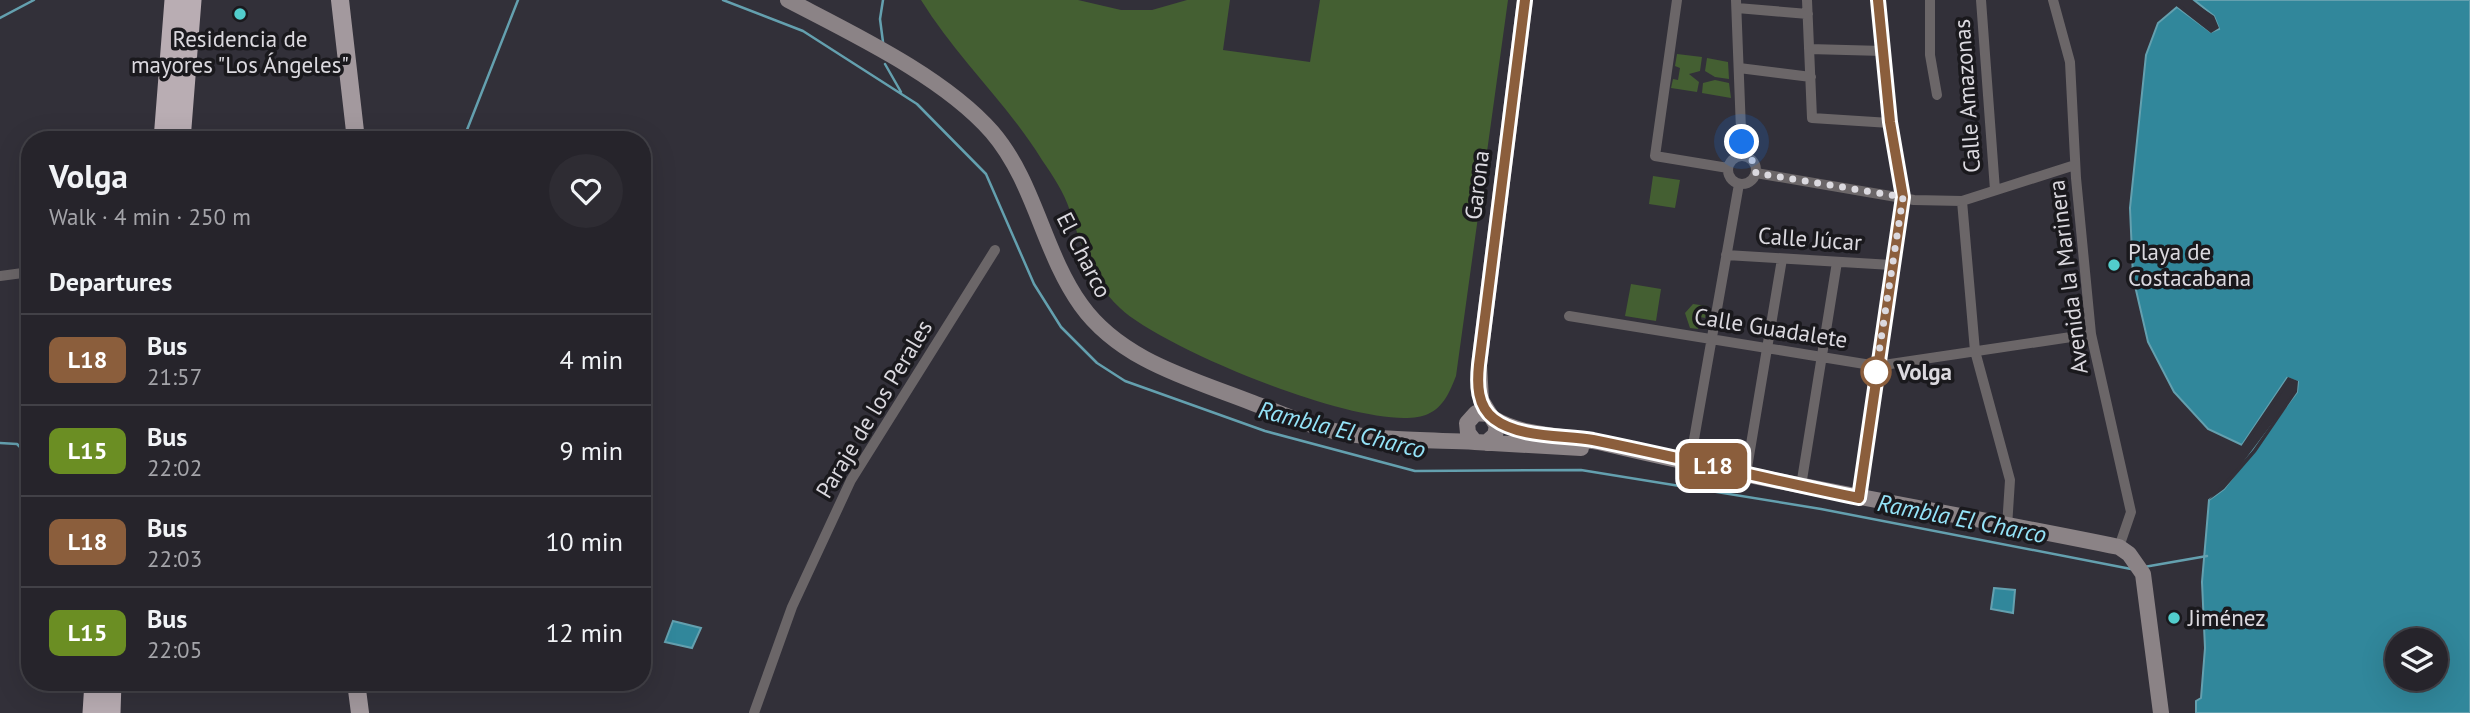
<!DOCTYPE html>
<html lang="en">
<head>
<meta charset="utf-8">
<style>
	:root { --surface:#26242b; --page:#2e2c33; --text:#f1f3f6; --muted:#a4a4a9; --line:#424147 }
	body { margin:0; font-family:"PT Sans",sans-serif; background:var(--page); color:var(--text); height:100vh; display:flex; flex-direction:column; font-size:26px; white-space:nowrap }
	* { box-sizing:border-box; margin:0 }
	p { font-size:23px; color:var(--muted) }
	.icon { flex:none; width:38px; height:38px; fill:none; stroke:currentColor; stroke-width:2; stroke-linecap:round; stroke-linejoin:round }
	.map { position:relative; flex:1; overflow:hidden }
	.sheet { position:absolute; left:21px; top:131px; width:630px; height:560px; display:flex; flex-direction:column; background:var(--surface); border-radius:28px; box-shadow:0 7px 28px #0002,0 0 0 2px var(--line) }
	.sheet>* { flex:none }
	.badge { padding:0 14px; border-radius:10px; font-size:24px; line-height:46px }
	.controls { position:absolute; left:2385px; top:628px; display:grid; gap:14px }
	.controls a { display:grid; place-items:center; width:63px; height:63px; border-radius:50%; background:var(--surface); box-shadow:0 7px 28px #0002,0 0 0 2px var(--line); font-size:35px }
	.you { position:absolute; width:35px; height:35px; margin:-18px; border:5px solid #fff; border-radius:50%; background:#1a73e8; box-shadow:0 0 0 10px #1a73e833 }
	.map>.badge { position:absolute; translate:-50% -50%; box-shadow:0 0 0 4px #fff }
	h2 { padding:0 28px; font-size:26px; line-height:63px }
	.round { display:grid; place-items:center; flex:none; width:74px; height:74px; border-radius:37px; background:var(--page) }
	.head { display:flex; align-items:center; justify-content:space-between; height:119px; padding:0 28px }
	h1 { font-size:33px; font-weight:700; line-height:52px }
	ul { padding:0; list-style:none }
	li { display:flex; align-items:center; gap:21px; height:91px; padding:0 28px; border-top:2px solid var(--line) }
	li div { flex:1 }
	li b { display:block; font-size:26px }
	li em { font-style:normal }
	li .badge { min-width:77px; font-weight:700; text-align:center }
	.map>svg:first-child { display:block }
</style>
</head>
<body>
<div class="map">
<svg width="2470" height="713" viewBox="0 0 2470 713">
	<rect width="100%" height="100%" fill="#323039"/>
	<path fill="#445f32" d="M921 0H1078L1121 10H1152L1187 0H1230L1223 50 1310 62 1320 0H1508L1456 376C1450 391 1444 407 1428 414 1376 438 1161 348 1120 308 1091 281 1082 247 1070 211 1064 192 1053 176 1042 160 1007 103 956 57 921 0Z
		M1677 54 1702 57 1700 71 1689 74 1699 82 1697 92 1671 88 1673 79 1678 80 1680 68 1675 66Z
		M1707 58 1728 62 1729 79 1715 77 1705 71Z
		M1715 80 1729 83 1731 98 1702 93 1703 83Z
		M1653 176 1680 180 1675 208 1649 204Z
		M1631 284 1661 289 1656 321 1625 316Z
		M1693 304 1707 306 1705 318 1700 317 1698 329 1690 328 1685 313Z"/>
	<path fill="#31879b" stroke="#64a0af" stroke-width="2" fill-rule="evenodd" d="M2194 0H2470V713H2196V701L2201 698 2205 648 2202 582 2209 500 2224 489 2297 392 2298 382 2287 378 2242 445 2208 429 2174 392 2148 342 2133 277 2130 208 2146 55 2158 23 2177 7 2211 32 2219 29 2214 16ZM2398 640H2436V679H2398Z
		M1994 588 2015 590 2013 613 1991 609Z
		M673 621 701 628 692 648 665 642Z"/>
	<path fill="#323039" d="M2190 0 2214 16 2219 28 2211 33 2175 5 2179 4 2212 28 2215 27 2211 18Z
		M2288 377 2298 381 2297 392 2256 452 2224 489 2209 500 2253 450 2294 391V384L2289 382 2245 447 2240 448Z"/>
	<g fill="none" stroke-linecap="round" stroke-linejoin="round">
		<path stroke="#64a0af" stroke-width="2.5" d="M723 0 803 31 917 104 986 174 1034 284 1061 327 1097 363 1125 381 1265 431 1415 471 1581 470 1821 509 2131 569
			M0 18 34 0
			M883 42 880 19 883 0
			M885 64 901 92
			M463 140 518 0
			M0 443 17 444 30 457
			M2144 567 2207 556"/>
		<path stroke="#6b6668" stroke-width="10" d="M1677 0 1655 156 1728 168
			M1736 0 1742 156
			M1807 0 1812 118 1890 123
			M1930 0V55L1937 95
			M1981 0 1995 190
			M2053 0 2070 62 2076 178 2091 334 2131 512 2119 547
			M1737 8 1808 14
			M1809 49 1883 51
			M1739 68 1811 77
			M1728 170a14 14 0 1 1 28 0a14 14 0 1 1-28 0Z
			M1756 173 1914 200 1962 201 2075 165
			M1962 201 1975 351 2010 480 2007 527
			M1726 255 1892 265
			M0 276 30 272
			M1569 316 1877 366 2091 334
			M1690 462 1739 184
			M1746 474 1782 259
			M1801 486 1837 262
			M1859 498 1903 197 1890 123 1878 0
			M754 713 792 607 851 480 995 250"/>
		<path stroke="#8b8386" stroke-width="16" d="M788 0C853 34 944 77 992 132 1035 182 1043 252 1081 305 1121 361 1192 379 1253 403 1282 414 1313 428 1344 433 1387 441 1431 440 1475 442
			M1488 414 1476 413 1467 423 1468 433 1475 442 1581 448
			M1494 419C1526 438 1571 435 1607 444 1777 484 1948 512 2119 547L2129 554 2143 574 2161 713
			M1486 443 1495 435 1497 426 1481 400 1479 365 1525 0"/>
		<path stroke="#a3999e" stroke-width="18" d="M340 0 356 140
			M356 682 360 713"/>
		<path stroke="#b9adb3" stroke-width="19" d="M163 140 174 0
			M181 140 192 0
			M92 713 94 682
			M111 713 112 682"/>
	</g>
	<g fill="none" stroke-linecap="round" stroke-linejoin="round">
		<g stroke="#fff" stroke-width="16">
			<path id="line" d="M1525 0 1479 365C1477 384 1477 406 1494 419 1519 438 1563 435 1593 440 1682 458 1770 480 1859 498L1903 197 1890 122 1878 0"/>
		</g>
		<use href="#line" stroke="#8b5e3c" stroke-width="10"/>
		<path stroke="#dbd9df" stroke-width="7" stroke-dasharray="0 12.6" d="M1742 142V156L1752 160 1756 173 1903 197 1876 372"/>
	</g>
	<g fill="#52cdcc" stroke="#1a191d" stroke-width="2.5">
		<circle cx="240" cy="14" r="7"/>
		<circle cx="2114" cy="265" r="7"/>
		<circle cx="2174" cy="618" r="7"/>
	</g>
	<circle fill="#fff" stroke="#8b5e3c" stroke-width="3.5" cx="1876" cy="372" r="14"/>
	<g text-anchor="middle" stroke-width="7" stroke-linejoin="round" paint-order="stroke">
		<g font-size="23" fill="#dbd9df" stroke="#1a191d" text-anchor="start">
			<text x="240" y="47" text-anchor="middle">Residencia de<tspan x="240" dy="26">mayores "Los Ángeles"</tspan></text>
			<text x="2128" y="260">Playa de<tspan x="2128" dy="26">Costacabana</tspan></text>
			<text x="2188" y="626">Jiménez</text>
		</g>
		<g font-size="23" fill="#dbd9df" stroke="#1a191d">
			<text transform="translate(1967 96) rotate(-94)" y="8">Calle Amazonas</text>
			<text transform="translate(1477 185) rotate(-83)" y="8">Garona</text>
			<text transform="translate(1810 239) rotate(4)" y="8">Calle Júcar</text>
			<text transform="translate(1084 255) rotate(63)" y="8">El Charco</text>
			<text transform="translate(2068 277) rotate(-97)" y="8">Avenida la Marinera</text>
			<text transform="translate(1771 328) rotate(9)" y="8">Calle Guadalete</text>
			<text transform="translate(874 409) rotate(-59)" y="8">Paraje de los Perales</text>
		</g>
		<g font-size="23" font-weight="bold" fill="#dbd9df" stroke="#1a191d" text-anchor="start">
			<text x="1897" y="380">Volga</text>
		</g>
		<g font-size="24" font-style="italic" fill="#94e3f8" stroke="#1a191d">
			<text transform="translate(1342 430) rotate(14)" y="8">Rambla El Charco</text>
			<text transform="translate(1962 519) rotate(11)" y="8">Rambla El Charco</text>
		</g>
	</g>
</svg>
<div class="controls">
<a><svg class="icon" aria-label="layers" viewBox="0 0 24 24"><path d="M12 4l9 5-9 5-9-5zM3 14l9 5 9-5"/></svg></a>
</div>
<div class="you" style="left:1742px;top:142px"></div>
<b class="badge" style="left:1713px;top:466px;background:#8b5e3c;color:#fff">L18</b>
<section class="sheet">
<div class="head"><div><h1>Volga</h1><p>Walk · 4 min · 250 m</p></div><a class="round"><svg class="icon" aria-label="heart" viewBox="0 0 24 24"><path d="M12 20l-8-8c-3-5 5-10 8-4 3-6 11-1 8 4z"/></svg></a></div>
<h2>Departures</h2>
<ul>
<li><span class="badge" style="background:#8b5e3c;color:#fff">L18</span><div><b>Bus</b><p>21:57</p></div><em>4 min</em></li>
<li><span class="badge" style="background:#6b8e23;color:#fff">L15</span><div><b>Bus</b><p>22:02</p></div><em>9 min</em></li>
<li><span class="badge" style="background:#8b5e3c;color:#fff">L18</span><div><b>Bus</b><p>22:03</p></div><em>10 min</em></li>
<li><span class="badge" style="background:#6b8e23;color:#fff">L15</span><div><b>Bus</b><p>22:05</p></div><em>12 min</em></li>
</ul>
</section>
</div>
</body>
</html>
